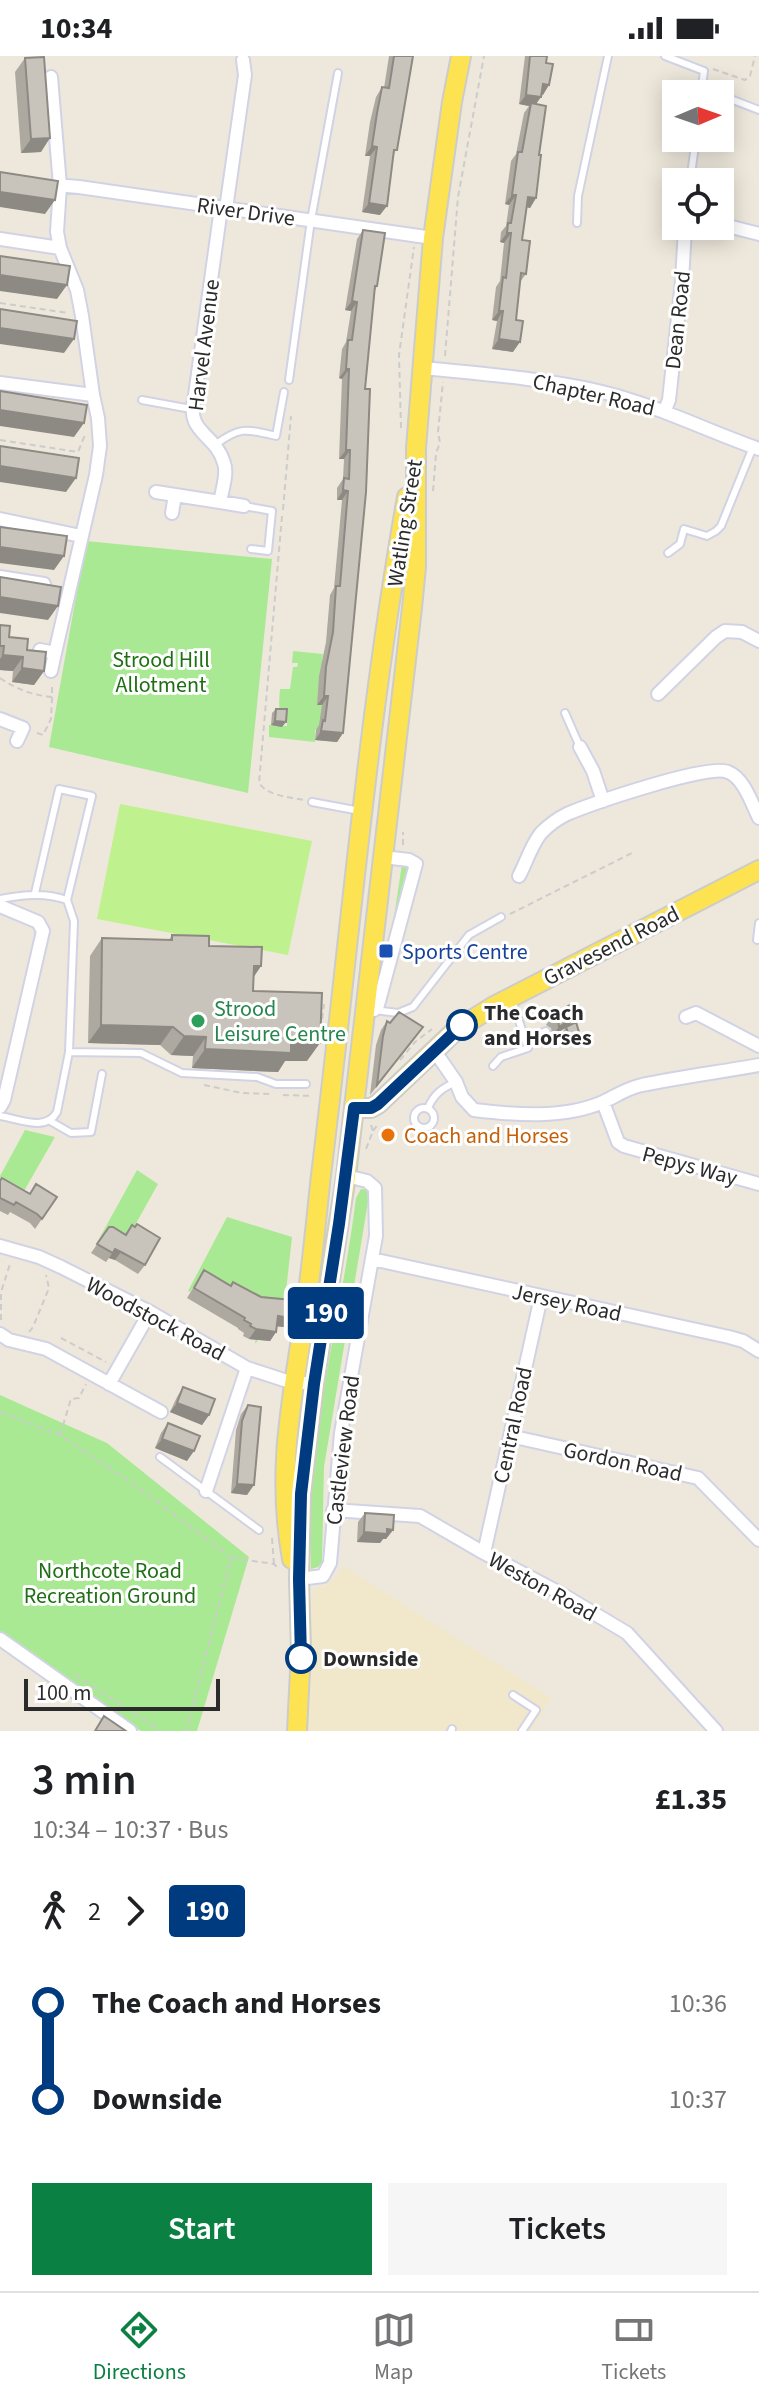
<!DOCTYPE html>
<html lang="en">
<head>
<meta charset="utf-8">
<style>
	:root { --surface:#fff; --page:#f6f6f6; --text:#202124; --muted:#757577; --line:#e0e0e0; --accent:#0b8043 }
	body { margin:0; font-family:"Source Sans 3",sans-serif; background:var(--page); color:var(--text); height:100vh; display:flex; flex-direction:column; font-size:30px; white-space:nowrap }
	* { box-sizing:border-box; margin:0 }
	p { font-size:26px; color:var(--muted) }
	.icon { flex:none; width:44px; height:44px; fill:none; stroke:currentColor; stroke-width:2; stroke-linecap:round; stroke-linejoin:round }
	.map { position:relative; height:1675px; overflow:hidden }
	.sheet { display:flex; flex-direction:column; background:var(--surface); flex:1 }
	.sheet>* { flex:none }
	.badge { padding:0 16px; border-radius:6px; font-size:28px; line-height:52px }
	.needle { width:52px; rotate:88deg }
	.tools { position:absolute; left:662px; top:24px; display:grid; gap:16px }
	.tools a { display:grid; place-items:center; width:72px; height:72px; border-radius:0px; background:var(--surface); box-shadow:0 4px 20px #0003; font-size:40px }
	.scale { position:absolute; left:24px; bottom:20px; width:196px; box-sizing:border-box; padding-left:8px; border:4px solid #2b2b2b; border-top:0; font-size:22px; line-height:28px; white-space:nowrap; color:#2b2b2b; -webkit-text-stroke:6px #fff; paint-order:stroke }
	.map>.badge { position:absolute; translate:-50% -50%; box-shadow:0 0 0 4px #fff }
	.legs { display:flex; align-items:center; gap:12px; height:88px; padding:0 32px; font-size:26px }
	.legs p { margin-inline-start:auto }
	.headline { display:flex; align-items:center; justify-content:space-between; height:136px; padding:0 32px }
	h1 { font-size:44px; font-weight:600; line-height:60px }
	.button { display:flex; gap:16px; margin-top:auto; padding:16px 32px }
	.button a { flex:1; height:92px; border-radius:0px; background:var(--accent); color:#fff; font-size:32px; font-weight:600; line-height:92px; text-align:center }
	.button a+a { background:var(--page); color:var(--text) }
	ul { padding:0 32px; list-style:none }
	li { display:flex; align-items:center; gap:28px; height:96px; font-size:30px }
	li i { display:grid; place-items:center; width:12px; height:100%; margin:0 10px; background:currentColor }
	li i::after { content:''; width:20px; height:20px; margin:-10px; border:6px solid; border-radius:50%; background:var(--surface) }
	li p { margin-inline-start:auto }
	li:first-child i { background:linear-gradient(#0000 50%,currentColor 0) }
	li:last-child i { background:linear-gradient(currentColor 50%,#0000 0) }
	.status { display:flex; justify-content:space-between; align-items:center; height:56px; padding:0 40px; background:var(--surface); direction:ltr }
	.status svg { height:22px; fill:currentColor }
	.dock { display:flex; justify-content:space-around; align-items:center; height:112px; border-top:2px solid var(--line); background:var(--surface); font-size:22px; color:var(--muted) }
	.dock a { display:grid; justify-items:center; gap:4px }
	.dock .active { color:var(--accent) }
	.map>svg:first-child { display:block }
</style>
</head>
<body>
<div class="status"><b>10:34</b><svg viewBox="0 0 49 12"><path d="M0 12V9h3v3zM5 12V6h3v6zM10 12V3h3v9zM15 12V0h3v12zM26 1h20v11H26zM47 4h2v5h-2z"/></svg></div>
<div class="map">
<svg width="759" height="1675" viewBox="0 0 759 1675">
	<rect width="100%" height="100%" fill="#eee8dc"/>
	<path fill="#f1e7ca" d="M343 1510 551 1642 531 1675H306L313 1534 326 1528 336 1521Z"/>
	<path fill="#aae993" d="M86 485 272 503 248 737 49 691Z
		M293 595 323 598 322 606 327 607C317 625 320 627 323 646 325 655 323 665 322 674H315V686L269 681V669L287 670V667L283 666C278 655 279 644 280 633H290L293 611H297L298 607H292Z
		M402 808 409 812 392 874Z
		M25 1074 55 1081 16 1149 0 1134V1120Z
		M137 1114 158 1128 129 1180 100 1184 99 1183Z
		M361 1133 370 1134 324 1411 322 1507 318 1511 311 1513C311 1484 307 1455 310 1427 321 1331 344 1237 356 1142Z
		M227 1161 292 1181 284 1253 262 1251 258 1284 255 1288 256 1281 198 1224 190 1236 188 1235Z
		M0 1339 107 1387 249 1501 197 1675H141L0 1583Z"/>
	<path fill="#bff18e" d="M120 748 312 785 288 899 97 863Z"/>
	<g fill="none" stroke-linecap="round" stroke-linejoin="round">
		<g stroke="#d1d3e5" stroke-width="10">
			<path id="lane" d="M665 0 704 15 701 38
				M720 39 759 54
				M690 126 696 82
				M577 167 578 140 608 0
				M289 324 311 164 338 17
				M142 344 191 353
				M215 389C240 370 247 373 276 380L284 336
				M244 450 272 455 268 495 251 493
				M668 497 680 488 684 473 707 480 716 475 721 470 753 391
				M565 657 580 691
				M312 746 360 755
				M35 837 59 733 92 740 67 844
				M0 843C24 839 44 836 67 844L74 865 69 996 57 1056C46 1076 19 1063 0 1060
				M757 884 759 867
				M374 954 398 957 413 951 469 879 501 861
				M525 984 546 975
				M69 996 141 997 182 1017 257 1021 276 1028H306
				M493 1010 501 1001 528 992 512 944
				M414 1062a10 10 0 1 1 20 0a10 10 0 1 1-20 0Z
				M428 1052C434 1038 442 1032 456 1026
				M50 1065 71 1077 91 1076 102 1018
				M160 1401 259 1474
				M513 1639 536 1654 522 1675
				M451 1675 452 1673"/>
		</g>
		<g stroke="#d1d3e5" stroke-width="16">
			<path id="street" d="M55 129 79 131 433 182
				M676 149 673 159 676 165
				M226 153 245 19 243 4
				M720 168 759 178
				M0 183 60 192
				M423 312C482 318 540 322 598 335 654 348 705 374 759 393
				M0 327 93 339
				M665 354 669 344 682 225 685 172
				M156 436 220 446C222 434 228 418 224 407 215 376 184 378 195 339L221 152
				M220 446 244 450
				M172 457 175 439
				M0 463 81 480
				M0 521 44 528
				M40 594 55 597 96 419 100 390 98 362 93 339 82 260 77 234 60 192 57 176 60 130 51 21
				M51 615 55 597
				M658 638 716 581 725 575 742 576 759 585
				M0 663 23 672 17 685
				M580 691 593 715 603 745
				M519 820C526 807 532 787 542 776 548 770 559 762 567 758 591 748 709 707 728 716 744 722 752 748 759 762
				M0 850 38 866 43 875 4 1044 0 1051
				M364 954H374L378 949 416 808 409 804 383 801
				M686 961 696 957 759 990
				M434 994 456 1026 462 1041 474 1054C515 1059 564 1063 603 1046 618 1039 625 1033 642 1029 681 1021 720 1016 759 1009
				M603 1046 618 1086 624 1090 759 1128
				M0 1190 39 1201 61 1211 150 1256 247 1312 287 1325 314 1328
				M372 1203 729 1281 743 1285 759 1295
				M0 1278 9 1284 46 1293 161 1356
				M109 1328 150 1256
				M510 1380 698 1422 759 1484
				M206 1435 247 1312
				M333 1454 420 1460 484 1497 560 1537 627 1577 716 1675
				M484 1497 541 1241
				M299 1523 323 1520 330 1507 341 1377 376 1180 375 1132 367 1125 346 1120
				M0 1583 130 1675"/>
		</g>
		<g stroke="#ccc" stroke-width="22">
			<path id="primary" d="M354 1052H371L378 1048 457 973 494 950 759 814
				M292 1503C276 1413 292 1345 305 1257 312 1211 316 1165 321 1119 349 893 367 665 407 441
				M297 1675 301 1594 299 1523 301 1438 314 1328 346 1120 412 552 416 511V392L433 182 452 46 461 0"/>
		</g>
		<path stroke="#ccc" stroke-width="2" stroke-dasharray="6 4" stroke-linecap="butt" d="M713 13 745 24 750 20 755 0
			M0 247 68 257
			M445 300 458 141 484 0
			M401 372 399 299 414 191
			M0 384 78 396 85 379
			M433 435 436 397 440 387 438 376 443 326
			M283 454 291 360
			M282 460 259 727C268 740 289 741 304 744
			M0 622C16 633 32 639 52 641V628
			M37 677 43 679 51 663 52 642
			M403 789V776
			M510 858 632 797
			M321 973 324 948
			M400 1004 415 986 432 973
			M204 1029 242 1037 273 1038
			M283 1039 313 1040
			M373 1075 379 1067
			M366 1093 373 1075 371 1069
			M1 1264V1236L10 1208
			M29 1276 33 1271 49 1232 46 1219
			M61 1282 106 1306
			M0 1356 60 1379 139 1432 231 1502 186 1675
			M60 1379 71 1343 79 1342 86 1328
			M272 1482 274 1508
			M232 1502 274 1508 279 1513
			M75 1619 161 1675"/>
		<use href="#lane" stroke="#fff" stroke-width="6"/>
		<use href="#street" stroke="#fff" stroke-width="12"/>
		<use href="#primary" stroke="#fde352" stroke-width="18"/>
	</g>
	<path fill="#ada9a1" d="M389 0H413L394 99 380 159 362 156 370 100H365L370 66 376 41 382 31 384 32Z
		M525 0H547L543 39H541L536 48 539 99 536 142 530 152 527 151 522 184 526 218 520 226 513 296 492 293 497 265 492 264 496 231 500 225 504 187 500 186 501 176 506 170 509 149 505 148 511 105 516 98 524 57 529 50 519 48Z
		M25 2 41 96 21 97 15 16Z
		M363 174 377 230 375 234 365 333 343 677 337 686 315 684 316 674 319 669 322 649H317L319 620 326 586 330 539 334 532 342 444H337V432L343 423 344 403H339L342 323 339 322 342 293 346 286 351 255 345 254 357 183Z
		M0 569 9 581 27 594 44 615 34 629 12 626 13 615 0 614Z
		M276 653 282 671 271 669 272 657Z
		M172 879 209 890 261 910 253 922V935L307 1005H285L278 1016 192 1012 193 1000 171 999 160 989 88 987 90 900 102 882 169 884Z
		M553 959 575 960 569 969 579 976 575 980 567 985 563 976 565 972 552 980 551 972 546 969Z
		M387 965 416 981 370 1039 376 989 381 974Z
		M0 1124 30 1137 36 1128 57 1141 35 1173 30 1167 10 1156 8 1159 0 1155Z
		M132 1169 145 1209 138 1218 115 1204 109 1202 106 1206 91 1197 109 1171 125 1178Z
		M204 1214 290 1262 284 1271 277 1270 276 1276 270 1285 249 1283 243 1280 244 1277 238 1273V1272L187 1242Z
		M183 1331 209 1359 202 1369 170 1356 177 1341Z
		M248 1349 247 1439 231 1437 236 1374 241 1358Z
		M168 1367 187 1405 155 1392 161 1377Z
		M365 1457 393 1474 386 1483H383L380 1487 357 1486 358 1466Z"/>
	<path fill="#8d8983" d="M543 28 549 29 543 39 536 38Z
		M526 39 541 41 534 51 531 47 529 50 519 48Z
		M50 82 41 96 21 97 31 83Z
		M372 90 377 91 370 100H365Z
		M0 136 55 144 45 158 0 151Z
		M512 139H516L509 149 505 148Z
		M528 141 536 142 530 152 521 150Z
		M369 147 387 150 380 159 362 156Z
		M507 177H511L504 187 500 186Z
		M0 219 67 229 57 243 0 235Z
		M352 245 357 246 351 255 345 254Z
		M499 255H503L497 265 492 264Z
		M0 272 74 283 64 297 0 288Z
		M499 283 520 286 513 296 492 293Z
		M346 313H349L342 323 339 322Z
		M0 354 84 367 74 381 0 370Z
		M346 394H350L344 403H339Z
		M0 410 76 422 66 436 0 426Z
		M343 434 348 435 342 444H337Z
		M0 491 64 500 54 514 0 507Z
		M0 541 58 550 48 564 0 557Z
		M3 599 23 601 13 615 0 614V603Z
		M22 612 44 615 34 629 12 626Z
		M324 640H328L322 649H317Z
		M275 665 286 666 282 671 271 669Z
		M321 675 343 677 337 686 315 684Z
		M254 910H261L248 929Z
		M575 960 569 970 552 980 559 971Z
		M101 969 173 971 160 989 88 987Z
		M184 980 206 981 193 1000 171 999Z
		M291 987H320L307 1005H285L278 1016 192 1012 205 993Z
		M115 1193 121 1196 115 1204 109 1202Z
		M278 1260 290 1262 284 1271 271 1270Z
		M256 1273 276 1276 270 1285 249 1283Z
		M177 1347 209 1359 202 1369 170 1356Z
		M162 1383 194 1395 187 1405 155 1392Z
		M237 1428 254 1429 247 1439 231 1437Z
		M387 1473 393 1474 386 1483H383L380 1487 357 1486 364 1476Z"/>
	<path fill="#c9c4bb" stroke="#8d8983" stroke-width="2" d="M394 0H413L397 94H394L387 150 369 147 377 91 372 90 377 57 382 31 389 32Z
		M530 0H547L546 7 553 8 549 29 543 28 541 41 526 39Z
		M44 1 50 82 31 83 25 2Z
		M531 47 546 50 539 99H541L536 142 528 141 522 184 530 185 526 218 521 217 516 264 523 265 520 286 499 283 503 255H499L503 221 506 222 511 177H507L508 167H511L516 139H512L518 96H522Z
		M0 116 58 125 55 144 0 136Z
		M363 174 385 177 377 230H375L365 333H370L366 436 343 677 321 675 323 664 325 665 328 640H324L326 611 333 576 336 530H340L348 435 343 434 344 422 349 423 350 394H346L349 313H346L348 284H352L357 246 352 245Z
		M0 200 70 210 67 229 0 219Z
		M0 253 77 265 74 283 0 272Z
		M0 335 87 349 84 367 0 354Z
		M0 390 79 402 76 422 0 410Z
		M0 471 67 480 64 500 0 491Z
		M0 521 61 531 58 550 0 541Z
		M0 569 10 570 9 581 28 583 27 594 46 596 44 615 22 612 23 601 3 599 4 590H0Z
		M276 653H287L286 666 275 665Z
		M172 879 209 880V890L262 891 261 910H254L253 935 322 937 320 987H291V997L205 993 206 981 184 980 173 971 101 969 102 882 172 884Z
		M570 949 575 960 559 971 558 962 553 959Z
		M399 956 423 971 377 1029 383 980 387 965 390 967Z
		M576 966 579 976 570 981 566 971Z
		M2 1122 30 1138 36 1128 57 1141 42 1163 37 1158 16 1146 14 1149 0 1142V1125Z
		M137 1168 160 1182 145 1209 121 1196 115 1193 113 1197 97 1188 109 1171H113L126 1179 132 1169 135 1171Z
		M204 1214 231 1230 233 1226 261 1241 292 1244 290 1262 278 1260 276 1276 256 1273 250 1270 251 1268 244 1264 245 1262 194 1232Z
		M183 1331 215 1343 209 1359 177 1347Z
		M248 1349 261 1351 254 1429 237 1428 242 1365Z
		M168 1367 200 1380 194 1395 162 1383Z
		M365 1457 394 1459 393 1474 387 1473V1478L364 1476Z
		M104 1660 126 1675H95Z"/>
	<g fill="none" stroke-linecap="round" stroke-linejoin="round">
		<g stroke="#fff" stroke-width="18">
			<path id="line-1" d="M301 1602 299 1523 301 1438 314 1328 339 1168 354 1052H371L378 1048 462 969"/>
		</g>
		<use href="#line-1" stroke="#003b80" stroke-width="12"/>
	</g>
	<rect fill="#1a4fb4" stroke="#fff" stroke-width="3" x="378" y="887" width="16" height="16" rx="4"/>
	<circle fill="#2e9e5b" stroke="#fff" stroke-width="3" cx="198" cy="965" r="8"/>
	<g fill="#fff" stroke="#003b80" stroke-width="4">
		<circle cx="462" cy="969" r="14"/>
		<circle cx="301" cy="1602" r="14"/>
	</g>
	<circle fill="#e8710a" stroke="#fff" stroke-width="3" cx="388" cy="1079" r="8"/>
	<g text-anchor="middle" stroke-width="6" stroke-linejoin="round" paint-order="stroke">
		<g font-size="22" fill="#2b2b2b" stroke="#fff">
			<text transform="translate(246 155) rotate(8)" y="8">River Drive</text>
			<text transform="translate(677 264) rotate(-84)" y="8">Dean Road</text>
			<text transform="translate(203 289) rotate(-83)" y="8">Harvel Avenue</text>
			<text transform="translate(594 338) rotate(13)" y="8">Chapter Road</text>
			<text transform="translate(404 467) rotate(-81)" y="8">Watling Street</text>
			<text transform="translate(611 889) rotate(-27)" y="8">Gravesend Road</text>
			<text transform="translate(690 1109) rotate(15)" y="8">Pepys Way</text>
			<text transform="translate(567 1246) rotate(12)" y="8">Jersey Road</text>
			<text transform="translate(156 1262) rotate(28)" y="8">Woodstock Road</text>
			<text transform="translate(512 1369) rotate(-78)" y="8">Central Road</text>
			<text transform="translate(342 1394) rotate(-83)" y="8">Castleview Road</text>
			<text transform="translate(623 1405) rotate(12)" y="8">Gordon Road</text>
			<text transform="translate(543 1530) rotate(29)" y="8">Weston Road</text>
		</g>
		<g font-size="22" fill="#1f6f14" stroke="#fff">
			<text x="161" y="611">Strood Hill<tspan x="161" dy="25">Allotment</tspan></text>
			<text x="110" y="1522">Northcote Road<tspan x="110" dy="25">Recreation Ground</tspan></text>
		</g>
		<g font-size="22" fill="#164399" stroke="#fff" text-anchor="start">
			<text x="402" y="903">Sports Centre</text>
		</g>
		<g font-size="22" fill="#27864d" stroke="#fff" text-anchor="start">
			<text x="214" y="960">Strood<tspan x="214" dy="25">Leisure Centre</tspan></text>
		</g>
		<g font-size="22" font-weight="bold" fill="#2b2b2b" stroke="#fff" text-anchor="start">
			<text x="484" y="964">The Coach<tspan x="484" dy="25">and Horses</tspan></text>
			<text x="323" y="1610">Downside</text>
		</g>
		<g font-size="22" fill="#c56008" stroke="#fff" text-anchor="start">
			<text x="404" y="1087">Coach and Horses</text>
		</g>
	</g>
</svg>
<div class="tools">
<a><svg class="needle" viewBox="-14 -14 28 28"><path d="M0-13l5 13h-10z" fill="#e53935"/><path d="M0 13l5-13h-10z" fill="#757577"/></svg></a>
<a><svg class="icon" aria-label="locate" viewBox="0 0 24 24"><circle cx="12" cy="12" r="6"/><path d="M12 2v4M12 18v4M2 12h4M18 12h4"/></svg></a>
</div>
<div class="scale">100 m</div>
<b class="badge" style="left:326px;top:1257px;background:#003b80;color:#fff">190</b>
</div>
<section class="sheet">
<div class="headline"><div><h1>3 min</h1><p>10:34 – 10:37 · Bus</p></div><b>£1.35</b></div>
<div class="legs"><svg class="icon" aria-label="walk" viewBox="0 0 24 24"><circle cx="13" cy="4" r="2"/><path d="M13 8l-2 6 4 7M11 14l-3 7M7 12l3-4h3l4 4"/></svg>2<svg class="icon" aria-label="forward" viewBox="0 0 24 24"><path d="M9 5l7 7-7 7"/></svg><b class="badge" style="background:#003b80;color:#fff">190</b></div>
<ul>
<li><i style="color:#003b80"></i><b>The Coach and Horses</b><p>10:36</p></li>
<li><i style="color:#003b80"></i><b>Downside</b><p>10:37</p></li>
</ul>
<div class="button"><a>Start</a><a>Tickets</a></div>
</section>
<nav class="dock">
<a class="active"><svg class="icon" aria-label="directions" viewBox="0 0 24 24"><path d="M12 3l9 9-9 9-9-9zM9 14v-3h6M13 9l2 2-2 2"/></svg>Directions</a>
<a><svg class="icon" aria-label="map" viewBox="0 0 24 24"><path d="M3 6l6-2 6 2 6-2v14l-6 2-6-2-6 2zM9 4v14M15 6v14"/></svg>Map</a>
<a><svg class="icon" aria-label="tickets" viewBox="0 0 24 24"><path d="M3 7h18v10H3zM15 7v10"/></svg>Tickets</a>
</nav>
</body>
</html>
